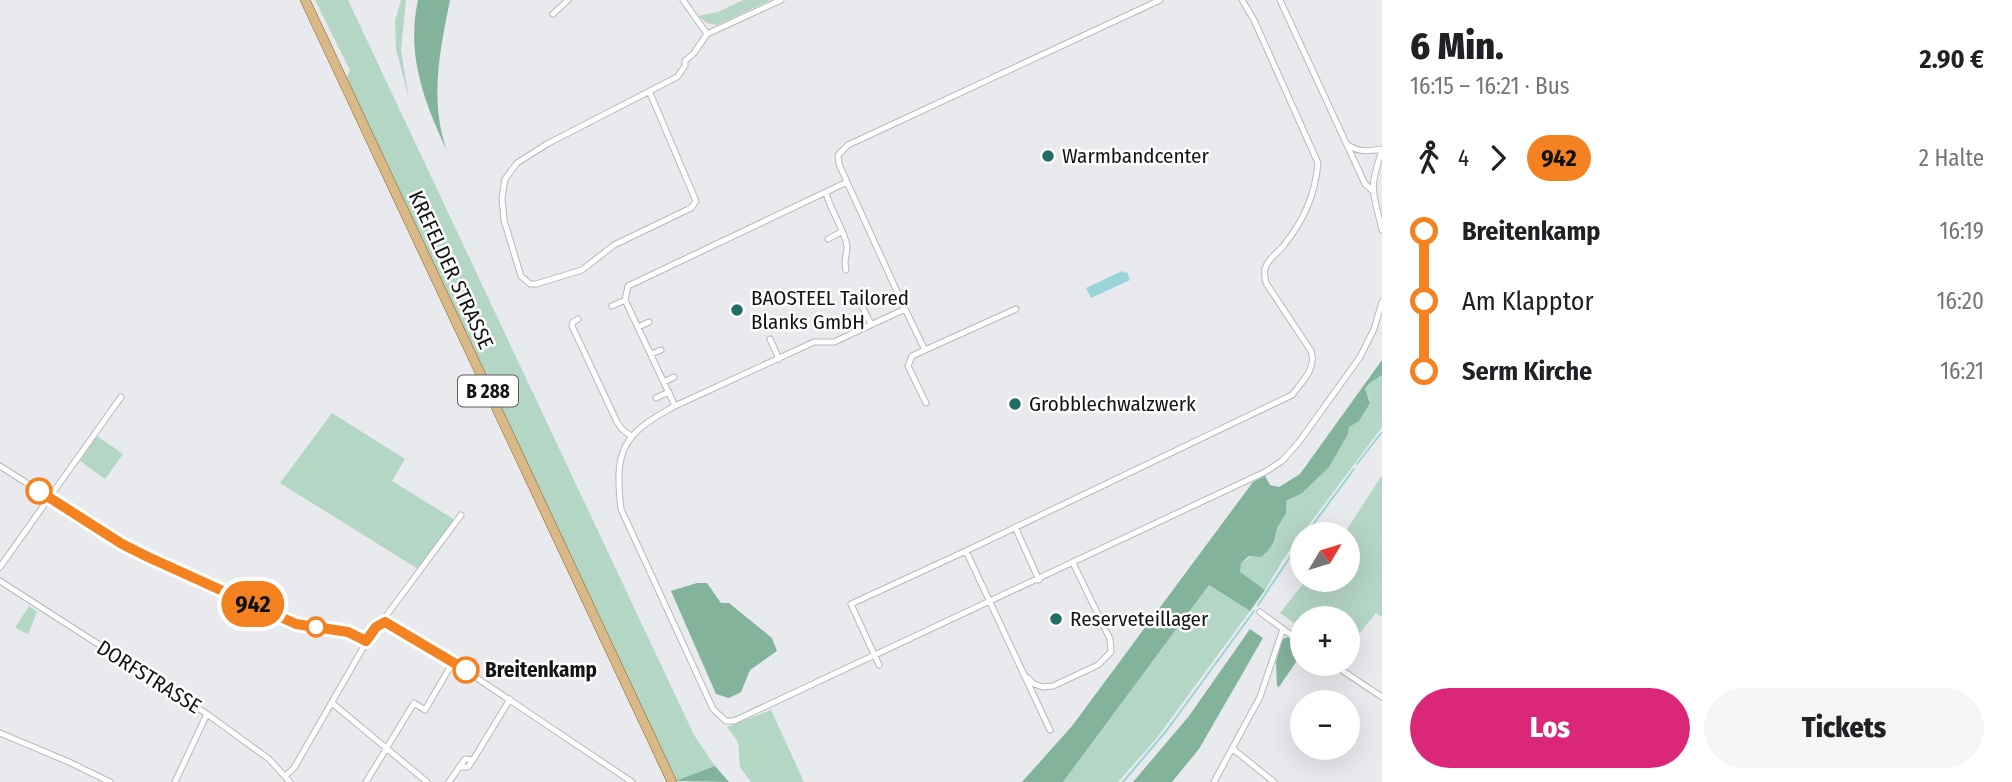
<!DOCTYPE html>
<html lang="de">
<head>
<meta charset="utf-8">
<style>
	:root { --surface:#fff; --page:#f6f6f6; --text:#202124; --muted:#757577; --accent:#db2777 }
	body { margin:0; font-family:"Fira Sans Condensed",sans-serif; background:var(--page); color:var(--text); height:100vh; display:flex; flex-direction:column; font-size:26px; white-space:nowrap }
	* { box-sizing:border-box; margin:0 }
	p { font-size:23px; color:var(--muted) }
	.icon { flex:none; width:38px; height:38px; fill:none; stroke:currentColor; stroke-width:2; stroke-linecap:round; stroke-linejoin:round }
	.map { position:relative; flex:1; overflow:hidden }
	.side { display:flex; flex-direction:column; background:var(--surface); width:630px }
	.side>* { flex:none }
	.badge { padding:0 14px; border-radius:23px; font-size:24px; line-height:46px }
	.needle { width:46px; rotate:52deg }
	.controls { position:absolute; left:1290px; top:522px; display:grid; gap:14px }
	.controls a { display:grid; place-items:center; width:70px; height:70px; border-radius:50%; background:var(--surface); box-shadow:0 7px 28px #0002; font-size:35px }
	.map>.badge { position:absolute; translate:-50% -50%; box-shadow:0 0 0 4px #fff }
	.legs { display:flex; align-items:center; gap:10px; height:77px; padding:0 28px; font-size:23px }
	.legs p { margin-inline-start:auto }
	.summary { display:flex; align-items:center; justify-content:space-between; height:119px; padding:0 28px }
	h1 { font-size:38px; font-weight:800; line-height:52px }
	.cta { display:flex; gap:14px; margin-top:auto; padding:14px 28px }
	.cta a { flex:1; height:80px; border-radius:42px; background:var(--accent); color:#fff; font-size:28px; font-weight:800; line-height:80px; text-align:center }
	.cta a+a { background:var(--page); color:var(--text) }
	ul { padding:0 28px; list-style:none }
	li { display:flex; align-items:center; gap:24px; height:70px; font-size:26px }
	li i { display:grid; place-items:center; width:10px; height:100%; margin:0 9px; background:currentColor }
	li i::after { content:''; width:18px; height:18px; margin:-9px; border:5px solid; border-radius:50%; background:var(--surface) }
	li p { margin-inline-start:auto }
	li:first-child i { background:linear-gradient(#0000 50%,currentColor 0) }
	li:last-child i { background:linear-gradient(currentColor 50%,#0000 0) }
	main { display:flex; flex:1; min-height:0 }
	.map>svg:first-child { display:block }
</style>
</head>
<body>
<main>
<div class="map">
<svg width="1382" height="782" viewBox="0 0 1382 782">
	<rect width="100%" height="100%" fill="#e9eaee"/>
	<path fill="#b4d6c5" d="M315 0H348L694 735 715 766 675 781 349 83 347 76 350 70Z
		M401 0H406L401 50 409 99 396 49 395 21Z
		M743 0H771L717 25 707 23 698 16 718 12Z
		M1382 375V427L1284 558 1265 590 1239 572 1241 563 1274 541 1277 528 1286 515V501L1305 490 1348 434 1349 427 1370 400 1365 390 1371 382Z
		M332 413 405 459 392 481 455 520 418 569 280 483Z
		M97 436 123 454 105 479 80 461Z
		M1382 475V617L1376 613 1348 648V618H1302V629L1280 613 1307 579H1348V534H1344Z
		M1209 585 1250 611 1156 739 1118 782H1063Z
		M29 606 37 612 28 634 15 628Z
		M771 710 804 782H751L740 767 738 742 727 727Z"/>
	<path fill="#84b39c" d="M418 0H450C440 50 429 101 447 151 424 101 406 55 418 0Z
		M1382 360V375L1371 382 1365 389 1370 403 1359 421 1349 427 1348 434 1329 467 1302 493 1286 501V514L1277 528 1274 541 1268 551 1261 557 1249 556 1241 563 1240 572 1265 590 1250 611 1209 585 1063 782H1022L1072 726 1253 482 1265 476 1270 485 1279 487 1300 474Z
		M697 583H707L721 603H729L772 638 777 651 750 670 741 692 729 698 716 694 671 591Z
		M1250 629 1263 638 1199 749 1172 782H1133L1189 716Z
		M1287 637 1301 644 1302 653 1279 687 1277 686 1276 662 1282 640Z
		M715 766 729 782 675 781Z"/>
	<path fill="#99d5d8" d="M1122 271 1124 273 1127 272 1130 280 1091 298 1086 288Z"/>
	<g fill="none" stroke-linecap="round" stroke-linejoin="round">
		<path stroke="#99d5d8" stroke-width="2" d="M1357 464 1382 432
			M1306 534 1354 469
			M1295 549 1302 539
			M1258 605 1292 554
			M1123 782 1167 730 1254 611"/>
		<g stroke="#b7b8bc" stroke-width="7">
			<path id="street" d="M683 0 707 34
				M1280 0 1365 184 1372 190
				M553 14 568 0
				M650 93 696 201 691 208 614 245 582 270 536 284H530L521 276 504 220 502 198 505 179 517 163 547 144 677 77 685 66V61L694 53 707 34 781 0
				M1348 145C1360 153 1369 151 1382 149
				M1382 150C1368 192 1373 190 1382 230
				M847 182 905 309 834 342H814L675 406 625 300 628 286Z
				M847 182 839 164 838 155 848 145 1160 0
				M826 192C829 208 847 235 847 247 847 256 843 260 846 270
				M828 239 841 232
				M858 298 871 324
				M612 306 625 300
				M905 309 925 350 1016 309
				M578 319 573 322 572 326 617 422 622 429 631 436
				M638 327 649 322
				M770 339 779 359
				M925 350 912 356 908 366 926 403
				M651 354 661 350
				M664 382 674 377
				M656 398 669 392
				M675 406C623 434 614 449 621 509L713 709 726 721H734L1265 472 1282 461 1299 442 1360 357 1374 329 1382 302
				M0 466 122 544 147 557 296 623 354 633 367 641
				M1015 527 1039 580
				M966 551 1050 730
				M0 567 121 397
				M0 581 207 714 269 759 290 782
				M1260 612 1302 643
				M385 622 386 616 461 515
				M1331 663 1382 697
				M879 665 851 604 966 551 1292 395C1302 382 1317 368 1311 351L1266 283C1265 278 1263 271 1266 266 1269 258 1279 252 1284 245 1304 220 1315 195 1318 163L1254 20 1242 0
				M1028 678 1034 684 1043 687 1053 686 1098 665 1111 652 1110 639 1073 563
				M332 703 427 782
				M0 733 69 762 110 782
				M1233 749 1274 782
				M459 767H468L473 760 510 699
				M285 776 294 768 367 641 376 627 385 622 453 662 632 782
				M175 782 207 714
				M366 782 414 703 425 710 453 662
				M449 782 465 759 473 760
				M1214 782 1260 697 1283 629"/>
		</g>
		<g stroke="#83612b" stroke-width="10">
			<path id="primary" d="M305 0 672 782"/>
		</g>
		<use href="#street" stroke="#fff" stroke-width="5"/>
		<use href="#primary" stroke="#d9b987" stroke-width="9"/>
	</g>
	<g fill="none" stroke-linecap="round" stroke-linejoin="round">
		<g stroke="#fff" stroke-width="16">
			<path id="line-1" d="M39 491 122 544 148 557 296 624 348 632 366 641 376 627 385 622 466 670"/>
		</g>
		<use href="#line-1" stroke="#f58220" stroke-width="10"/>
	</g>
	<g fill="#216c67" stroke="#fff" stroke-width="2.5">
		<circle cx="1048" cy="156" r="7"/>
		<circle cx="737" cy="310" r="7"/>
		<circle cx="1015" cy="404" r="7"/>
		<circle cx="1056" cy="619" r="7"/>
	</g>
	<g fill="#fff" stroke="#f58220" stroke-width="3.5">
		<circle cx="39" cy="491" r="12"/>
		<circle cx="316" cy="627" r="9"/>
		<circle cx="466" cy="670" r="12"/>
	</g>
	<g text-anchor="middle" stroke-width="5" stroke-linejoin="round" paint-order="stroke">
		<rect fill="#fff" stroke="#5a5a5b" stroke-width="2" x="458" y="375.5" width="60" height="31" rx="5"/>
		<g font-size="19" font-weight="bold" fill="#141415">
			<text x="488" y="398">B 288</text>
		</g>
		<g font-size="21" fill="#141415" stroke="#fff" text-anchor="start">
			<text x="1062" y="163">Warmbandcenter</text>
			<text x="751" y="305">BAOSTEEL Tailored<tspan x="751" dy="24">Blanks GmbH</tspan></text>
			<text x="1029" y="411">Grobblechwalzwerk</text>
			<text x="1070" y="626">Reserveteillager</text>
		</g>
		<g font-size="21" fill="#141415" stroke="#fff">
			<text transform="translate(451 270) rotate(65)" y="7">KREFELDER STRASSE</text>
			<text transform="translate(149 677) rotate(32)" y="7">DORFSTRASSE</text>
		</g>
		<g font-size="21" font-weight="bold" fill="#141415" stroke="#fff" text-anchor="start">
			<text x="485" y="677">Breitenkamp</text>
		</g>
	</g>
</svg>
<div class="controls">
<a><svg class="needle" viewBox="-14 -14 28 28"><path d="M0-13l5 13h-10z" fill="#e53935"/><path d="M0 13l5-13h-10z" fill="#757577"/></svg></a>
<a>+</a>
<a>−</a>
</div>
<b class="badge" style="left:253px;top:604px;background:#f58220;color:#111">942</b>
</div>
<section class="side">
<div class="summary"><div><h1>6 Min.</h1><p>16:15 – 16:21 · Bus</p></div><b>2.90 €</b></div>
<div class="legs"><svg class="icon" aria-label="walk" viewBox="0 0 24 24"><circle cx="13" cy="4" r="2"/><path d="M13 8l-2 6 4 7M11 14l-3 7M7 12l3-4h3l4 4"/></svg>4<svg class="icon" aria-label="forward" viewBox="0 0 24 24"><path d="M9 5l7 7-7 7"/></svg><b class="badge" style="background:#f58220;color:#111">942</b><p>2 Halte</p></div>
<ul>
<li><i style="color:#f58220"></i><b>Breitenkamp</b><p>16:19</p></li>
<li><i style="color:#f58220"></i><span>Am Klapptor</span><p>16:20</p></li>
<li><i style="color:#f58220"></i><b>Serm Kirche</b><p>16:21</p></li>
</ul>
<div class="cta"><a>Los</a><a>Tickets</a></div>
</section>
</main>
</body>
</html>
